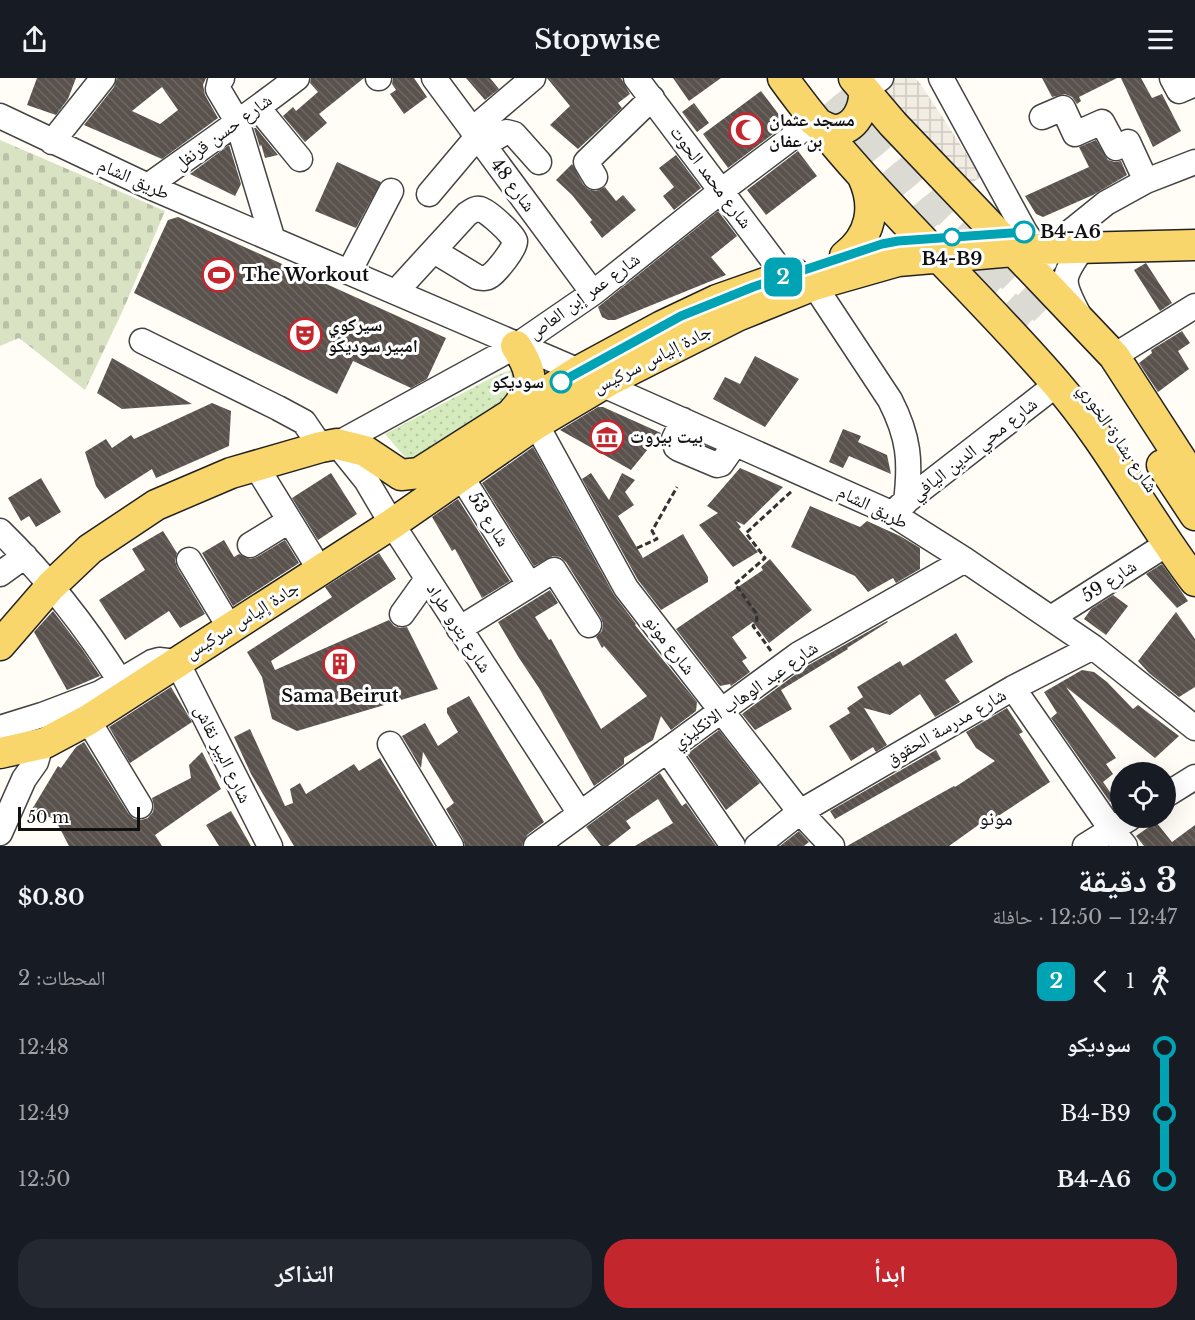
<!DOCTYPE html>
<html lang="ar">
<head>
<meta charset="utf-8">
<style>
	:root { --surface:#171b24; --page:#242831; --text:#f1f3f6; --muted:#9ea1a6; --accent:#c4262e }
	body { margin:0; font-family:"Libre Baskerville","Noto Naskh Arabic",serif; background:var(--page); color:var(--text); direction:rtl; height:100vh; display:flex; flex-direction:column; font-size:22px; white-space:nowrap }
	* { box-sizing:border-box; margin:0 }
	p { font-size:20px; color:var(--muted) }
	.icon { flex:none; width:33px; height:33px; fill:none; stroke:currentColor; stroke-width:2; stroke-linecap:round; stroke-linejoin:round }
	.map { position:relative; height:768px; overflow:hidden; direction:ltr }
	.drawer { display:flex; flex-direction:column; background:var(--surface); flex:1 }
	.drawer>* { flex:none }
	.badge { padding:0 12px; border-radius:9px; font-size:21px; line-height:39px }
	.fabs { position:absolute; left:1110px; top:684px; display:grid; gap:12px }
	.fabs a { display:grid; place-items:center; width:66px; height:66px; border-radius:50%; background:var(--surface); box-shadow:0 6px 24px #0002; font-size:30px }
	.scale { position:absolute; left:18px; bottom:15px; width:122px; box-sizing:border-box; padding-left:6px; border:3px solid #111; border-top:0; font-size:16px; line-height:21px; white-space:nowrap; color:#111; -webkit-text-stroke:4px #fff; paint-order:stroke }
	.map>.badge { position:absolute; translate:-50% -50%; box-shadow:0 0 0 3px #fff }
	.legs { display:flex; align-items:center; gap:9px; height:66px; padding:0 18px; font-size:20px }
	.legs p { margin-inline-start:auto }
	.head { display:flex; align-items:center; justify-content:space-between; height:102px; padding:0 18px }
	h1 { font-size:33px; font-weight:700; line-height:45px }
	.action { display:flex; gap:12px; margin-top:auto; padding:12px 18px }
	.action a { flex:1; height:69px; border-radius:24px; background:var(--accent); color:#fff; font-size:24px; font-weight:700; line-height:69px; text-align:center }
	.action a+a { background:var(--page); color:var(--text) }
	ul { padding:0 18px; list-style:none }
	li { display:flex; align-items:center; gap:21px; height:66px; font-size:22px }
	li i { display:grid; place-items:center; width:9px; height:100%; margin:0 8px; background:currentColor }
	li i::after { content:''; width:15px; height:15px; margin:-8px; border:4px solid; border-radius:50%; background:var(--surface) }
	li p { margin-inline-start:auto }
	li:first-child i { background:linear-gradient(#0000 50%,currentColor 0) }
	li:last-child i { background:linear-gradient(currentColor 50%,#0000 0) }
	header { display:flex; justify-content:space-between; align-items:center; height:78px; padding:0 18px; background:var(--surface); font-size:27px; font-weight:700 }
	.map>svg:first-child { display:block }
</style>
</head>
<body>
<header><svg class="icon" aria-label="menu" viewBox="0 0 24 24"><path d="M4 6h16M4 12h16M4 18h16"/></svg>Stopwise<svg class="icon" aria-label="share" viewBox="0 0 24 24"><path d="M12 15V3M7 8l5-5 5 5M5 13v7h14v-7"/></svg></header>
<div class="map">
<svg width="1195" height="768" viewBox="0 0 1195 768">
	<defs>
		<pattern id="grass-dots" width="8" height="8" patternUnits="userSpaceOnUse" patternTransform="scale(1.5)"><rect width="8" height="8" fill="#d5ebbd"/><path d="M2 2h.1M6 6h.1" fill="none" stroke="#b6c8a1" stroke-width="1.8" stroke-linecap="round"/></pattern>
		<pattern id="cemetery-stones" width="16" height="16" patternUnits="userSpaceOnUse" patternTransform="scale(1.5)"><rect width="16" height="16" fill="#d9e3c4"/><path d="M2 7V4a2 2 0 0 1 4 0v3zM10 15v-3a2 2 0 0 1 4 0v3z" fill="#b9c2a7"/></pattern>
		<pattern id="plaza-grid" width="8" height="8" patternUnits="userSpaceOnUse" patternTransform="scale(1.5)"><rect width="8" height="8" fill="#f1ede2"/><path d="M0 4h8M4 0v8" fill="none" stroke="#cecac1"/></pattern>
		<pattern id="building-back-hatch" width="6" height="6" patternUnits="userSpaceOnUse" patternTransform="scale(1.5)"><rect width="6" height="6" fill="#5a524d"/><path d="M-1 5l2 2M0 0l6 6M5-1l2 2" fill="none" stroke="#6d6662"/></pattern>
	</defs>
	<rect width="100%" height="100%" fill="#fffdf5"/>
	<path fill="url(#grass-dots)" d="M514 291 523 302 514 316 411 386 385 356 497 297Z"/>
	<path fill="url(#cemetery-stones)" d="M0 62 165 133 123 232 85 312 19 260 0 268Z"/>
	<path fill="url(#plaza-grid)" d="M887 0H915L920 5 979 95V100L972 105H964L882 17Z"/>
	<path fill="url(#building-back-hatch)" fill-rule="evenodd" d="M37 0H76L68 21 56 37 27 27Z
		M117 0H206L203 7 205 17 218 40 162 81 84 47 114 9ZM162 9 178 32 160 46 132 33Z
		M311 0H364L319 36 327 45 305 64 283 38 293 29 296 33 318 14 310 5Z
		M393 0H414L427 19 404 36 390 16 396 12 392 6Z
		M466 0H490L499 11 485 22Z
		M547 0H621L630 16 618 25 622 30 578 71 550 47 570 28Z
		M673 0H721L689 23Z
		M1042 0H1117L1079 19 1081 23 1077 26 1072 19 1065 16 1052 19Z
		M1121 0H1141L1152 20 1162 16 1181 53 1153 69Z
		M761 13 786 46 728 90 703 56Z
		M694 25 709 45 697 54 682 34Z
		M254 50H256L278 77 265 80 261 66 260 69Z
		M1096 62 1108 82 1115 84 1121 83 1127 97 1093 117 1043 139 1036 136 1025 118 1089 89 1079 69Z
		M229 67 241 106 235 118 190 96Z
		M798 73 817 98 766 137 747 112Z
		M676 77 701 110 674 132 663 118 674 109 659 90Z
		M337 84 381 104 356 150 315 133Z
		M572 86 583 106 588 111 596 113 605 109 616 123 623 117 636 132 602 160 590 144 592 142 572 117 556 102Z
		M718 133 737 158 711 179 726 197 615 242H608L602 239 598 229Z
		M178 139 446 260 427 301 411 310 353 283 337 316 134 215 168 142Z
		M1146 185 1172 225 1160 233 1134 192Z
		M1182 253 1190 265 1178 273 1189 291 1158 314 1139 285 1152 275 1151 272Z
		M755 278 799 301 765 349 713 321 725 299 740 306Z
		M112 280 192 326 122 331 97 315Z
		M212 325 231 333 229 368 156 400 152 391 105 421 96 408 85 374 106 361 112 370 131 357 134 361Z
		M598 329H603L661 355 631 392 560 352Z
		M843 351 861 358 858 364 887 377 891 396 849 378 843 390 829 384Z
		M533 369 614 517 636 546 635 547 697 624 696 633 671 652 661 638 653 662 624 680V686L594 708 539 610 519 580 498 544 550 512 558 525 535 539 549 562 551 561 601 651 647 618 604 568 602 570 596 559 602 553 603 546 601 540 566 484 560 479 553 478 534 488 482 405Z
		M740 390 783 409 744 447 736 443 741 449 739 451 758 474 733 489 699 447 718 435 707 428Z
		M331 395 357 436 318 462 292 420Z
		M591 395 609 422 622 395 635 402 625 414 634 427 618 438 643 480 683 456 708 499V504L661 532 638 502 582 401Z
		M41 400 61 434 36 449 29 438 21 443 8 420Z
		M458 421 510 503 482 520 455 471 452 473 432 439Z
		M810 428 860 449 867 443 900 458 920 470V491L896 505 893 500 868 514 855 498 791 469Z
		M163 453 177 475 175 483 177 489 205 536 180 550 169 533 125 562 99 522 145 492 132 471Z
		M224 462 234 479 239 476 250 481 257 479 285 462 299 485 233 528 202 475Z
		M379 475 396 501 271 583 275 592 389 542 394 548 400 550 407 549 438 611 297 653 272 641 262 599 247 574 332 519 325 509Z
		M770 481 812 532 769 565 753 544 732 559 747 580 742 583 750 594 731 608 730 606 720 608 676 551 763 492 761 489Z
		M1162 486 1188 523 1177 530 1146 496Z
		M1113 517 1128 528 1106 557 1084 541 1091 531Z
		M53 533 82 571 100 598 67 612 34 554Z
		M1176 534 1195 561V609L1179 619 1149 595 1138 583Z
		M887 543 888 544 847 570 848 571 781 612 792 631 755 652 742 636 807 588Z
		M956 555 973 584 945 602 960 624 935 639 920 616 890 637 864 630 887 667 876 674 873 669 851 683 829 648 850 635 847 630 863 619 857 609 900 583 903 588Z
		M1082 592 1094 594 1107 604 1133 631 1138 627 1179 658 1155 680 1066 609 1116 680 1106 686 1113 696 1103 704 1115 721 1110 724 1051 640 1057 635 1044 614Z
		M171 609 192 644 130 685 109 649Z
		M469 618 544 744 527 757 522 768H465L463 761 446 731 454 725 423 674 421 690 402 658 425 645 438 668 458 654 447 635V630Z
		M1007 630 1023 654 1019 656 1050 704 986 746 984 743 949 768H847L954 708 955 709 995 683 976 670 966 654Z
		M250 651 285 728 293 725 290 711 300 705 306 716 354 686 359 693 380 680 434 768H294L251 696 234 659Z
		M719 652 760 705 726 732 687 676Z
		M84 664 128 735 134 741 141 742 148 740 153 734 154 728 152 720 191 700 189 687 202 674 221 711 155 757 162 768H69L55 741 31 733 58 688 61 690 76 669Z
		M936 672 941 681 835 741 830 733Z
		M660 695 682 728 686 725 716 768H635L673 745 658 721 626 743 631 750 608 768H601L586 749Z
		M231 733 251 768H219L206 747Z
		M1156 744 1172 764 1195 747V768H1144L1136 758Z
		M799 753 809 764 804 768H780Z"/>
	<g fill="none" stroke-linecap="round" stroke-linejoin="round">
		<path stroke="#dbdad3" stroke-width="30" stroke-dasharray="30 15" stroke-linecap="butt" d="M843 11 940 127 1047 235
			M825 26 969 192 1031 250"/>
		<g stroke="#444" stroke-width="27">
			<path id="minor" d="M222 0 220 3 218 11 237 43 272 159
				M378 0H379
				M434 0 593 215
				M636 0 785 198
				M941 0 1025 154 1045 183
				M1172 0 1179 13 1195 6
				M864 13 881 0
				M258 30 300 81
				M0 38 148 108 579 293 601 306 891 435 965 482 1093 569 1195 650
				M1042 39 1063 30 1075 56 1102 44 1116 70 1128 64 1146 103
				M472 52 533 0
				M52 64 103 0
				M483 67 506 54 514 56 539 84
				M595 99 586 84 652 20
				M148 108C198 72 249 37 297 0
				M429 116 477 59
				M1070 154 1106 125 1146 103 1195 84
				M349 194 391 113
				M402 207 467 136C472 133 475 130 480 131 488 133 513 156 515 163 516 170 496 194 490 198 486 201 482 200 477 199L434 173
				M814 207 890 322C909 359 911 383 906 424
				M1078 235C1061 203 1061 200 1082 171
				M142 263 278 330 304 344 321 369
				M1114 278 1195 228
				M683 342 674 361 676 369 679 371 717 387 721 386 735 366
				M536 346 626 510 800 734 832 768
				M452 384 529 506
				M256 388 320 492
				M900 428 1057 306
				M0 453C46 498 86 549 120 603
				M250 467 289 443
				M189 482 230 550
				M0 496 25 478
				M402 536 427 501
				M1051 540 1167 466
				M459 551 554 492 589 547
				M1013 610 1111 751 1125 768
				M88 642 140 728
				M0 650 42 637 100 615 152 584 159 582 177 584 270 768
				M390 666 451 768
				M667 672 733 768
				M1166 717 1195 699
				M579 734 392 446 366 402 337 366 516 268 593 215 721 113 814 43
				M0 755 24 701 36 684 41 667
				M536 768 799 576 965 482
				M757 768 800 734 1013 610 1093 569
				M1085 768 1130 740"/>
		</g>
		<g stroke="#222" stroke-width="33">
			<path id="major" d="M783 0C863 111 967 202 1056 305 1109 366 1146 439 1195 503
				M854 0 893 46 1114 278 1195 403
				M814 43C821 47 828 52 836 52 856 51 865 29 864 13
				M845 178C871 158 877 129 863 99
				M513 334C535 309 534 295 516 268
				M1162 387 1195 437
				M0 567 51 508 90 471 156 427 231 395 321 369 337 366 365 373 401 397 419 395 579 293 662 248 717 222 794 195
				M0 675 45 665 88 642 392 446 536 346 610 302 737 238 814 207 898 183 1037 171 1195 167"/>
		</g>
		<path stroke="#333" stroke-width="3" stroke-dasharray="6 3" stroke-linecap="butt" d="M637 470 657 461 652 453 677 409
			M771 573 753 548 757 542 756 535 735 506 765 480 746 455 793 412"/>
		<use href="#minor" stroke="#fff" stroke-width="24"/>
		<use href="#major" stroke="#f9d66b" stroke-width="30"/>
	</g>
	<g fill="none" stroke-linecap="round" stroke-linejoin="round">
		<g stroke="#fff" stroke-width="14">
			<path id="line-1" d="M561 304 681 238 753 209 882 166 898 163 1024 154"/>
		</g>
		<use href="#line-1" stroke="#00a3b4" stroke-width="9"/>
	</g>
	<defs>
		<g id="mosque-ring" transform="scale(1.725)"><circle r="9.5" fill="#fff" stroke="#c4262e" stroke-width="1.5"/><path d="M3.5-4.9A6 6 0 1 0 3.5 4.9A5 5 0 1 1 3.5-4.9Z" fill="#c4262e"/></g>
		<g id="stadium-ring" transform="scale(1.725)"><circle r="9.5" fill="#fff" stroke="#c4262e" stroke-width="1.5"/><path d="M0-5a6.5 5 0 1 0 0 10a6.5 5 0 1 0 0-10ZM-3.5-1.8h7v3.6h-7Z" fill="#c4262e"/></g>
		<g id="theatre-ring" transform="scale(1.725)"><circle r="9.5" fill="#fff" stroke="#c4262e" stroke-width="1.5"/><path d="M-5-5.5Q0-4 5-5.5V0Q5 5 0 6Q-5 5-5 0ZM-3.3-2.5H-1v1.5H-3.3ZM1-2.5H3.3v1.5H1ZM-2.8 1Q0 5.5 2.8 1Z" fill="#c4262e"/></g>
		<g id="museum-ring" transform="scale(1.725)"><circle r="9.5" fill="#fff" stroke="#c4262e" stroke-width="1.5"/><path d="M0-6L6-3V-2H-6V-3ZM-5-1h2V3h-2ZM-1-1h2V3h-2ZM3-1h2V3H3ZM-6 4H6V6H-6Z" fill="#c4262e"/></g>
		<g id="building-ring" transform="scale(1.725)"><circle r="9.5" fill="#fff" stroke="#c4262e" stroke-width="1.5"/><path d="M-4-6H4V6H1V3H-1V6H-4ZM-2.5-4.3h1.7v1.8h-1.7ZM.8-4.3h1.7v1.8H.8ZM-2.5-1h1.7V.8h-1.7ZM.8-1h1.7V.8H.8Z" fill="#c4262e"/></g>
	</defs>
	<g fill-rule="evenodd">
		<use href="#mosque-ring" x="746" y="52"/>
		<use href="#stadium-ring" x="219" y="197"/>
		<use href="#theatre-ring" x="305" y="257"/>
		<use href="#museum-ring" x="607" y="359"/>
		<use href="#building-ring" x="340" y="586"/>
	</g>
	<g fill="#fff" stroke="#00a3b4" stroke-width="3">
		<circle cx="1024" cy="154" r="10"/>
		<circle cx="952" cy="159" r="8"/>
		<circle cx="561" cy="304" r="10"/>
	</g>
	<g text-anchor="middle" stroke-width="6" stroke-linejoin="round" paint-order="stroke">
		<g font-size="18" font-weight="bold" fill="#111" stroke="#fff" text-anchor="start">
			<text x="769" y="48">مسجد عثمان<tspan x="769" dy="21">بن عفان</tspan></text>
			<text x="242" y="203">The Workout</text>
			<text x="328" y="253">سيركوي<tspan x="328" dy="21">امبير سوديكو</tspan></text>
			<text x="630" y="365">بيت بيروت</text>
			<text x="340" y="624" text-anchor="middle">Sama Beirut</text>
		</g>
		<g font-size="18" fill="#111" stroke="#fff">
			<text transform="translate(223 54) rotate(-36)" y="6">شارع حسن قرنفل</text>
			<text transform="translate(711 99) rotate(53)" y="6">شارع محمد الحوت</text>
			<text transform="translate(134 101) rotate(24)" y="6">طريق الشام</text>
			<text transform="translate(513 107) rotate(53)" y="6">شارع 48</text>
			<text transform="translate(584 218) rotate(-36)" y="6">شارع عمر إبن العاص</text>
			<text transform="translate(652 281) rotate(-27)" y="6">جادة إلياس سركيس</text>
			<text transform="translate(1118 360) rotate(56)" y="6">شارع بشارة الخوري</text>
			<text transform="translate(974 371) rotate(-38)" y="6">شارع محي الدين اليافي</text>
			<text transform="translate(873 429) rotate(26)" y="6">طريق الشام</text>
			<text transform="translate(489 441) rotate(58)" y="6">شارع 53</text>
			<text transform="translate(1109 503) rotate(-33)" y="6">شارع 59</text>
			<text transform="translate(242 542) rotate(-32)" y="6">جادة إلياس سركيس</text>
			<text transform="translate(459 550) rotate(57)" y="6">شارع بترو طراد</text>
			<text transform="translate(670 567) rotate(52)" y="6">شارع مونو</text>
			<text transform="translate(745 617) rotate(-35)" y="6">شارع عبد الوهاب الانكليزي</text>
			<text transform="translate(946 649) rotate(-30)" y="6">شارع مدرسة الحقوق</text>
			<text transform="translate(223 676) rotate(64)" y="6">شارع البير نقاش</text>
		</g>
		<g font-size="18" font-weight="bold" fill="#111" stroke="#fff" text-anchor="start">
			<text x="1040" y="160">B4-A6</text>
			<text x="952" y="187" text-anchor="middle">B4-B9</text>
			<text x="544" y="310" text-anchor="end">سوديكو</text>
		</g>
		<g font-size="20" fill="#111" stroke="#fff">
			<text x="996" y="747">مونو</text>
		</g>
	</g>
</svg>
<div class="fabs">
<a><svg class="icon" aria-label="locate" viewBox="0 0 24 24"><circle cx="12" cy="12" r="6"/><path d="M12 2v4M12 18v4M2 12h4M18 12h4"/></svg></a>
</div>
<div class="scale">50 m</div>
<b class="badge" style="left:783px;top:199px;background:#00a3b4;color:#fff">2</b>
</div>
<section class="drawer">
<div class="head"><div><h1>3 دقيقة</h1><p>12:47 – 12:50 · حافلة</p></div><b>$0.80</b></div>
<div class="legs"><svg class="icon" aria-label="walk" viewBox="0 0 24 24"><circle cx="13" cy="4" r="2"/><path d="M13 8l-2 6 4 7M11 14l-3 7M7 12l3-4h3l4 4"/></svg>1<svg class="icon" aria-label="back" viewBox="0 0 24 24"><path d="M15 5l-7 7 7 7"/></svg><b class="badge" style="background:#00a3b4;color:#fff">2</b><p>المحطات: 2</p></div>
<ul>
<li><i style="color:#00a3b4"></i><b>سوديكو</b><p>12:48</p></li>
<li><i style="color:#00a3b4"></i><span>B4-B9</span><p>12:49</p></li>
<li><i style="color:#00a3b4"></i><b>B4-A6</b><p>12:50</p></li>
</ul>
<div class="action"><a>ابدأ</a><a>التذاكر</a></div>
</section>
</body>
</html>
